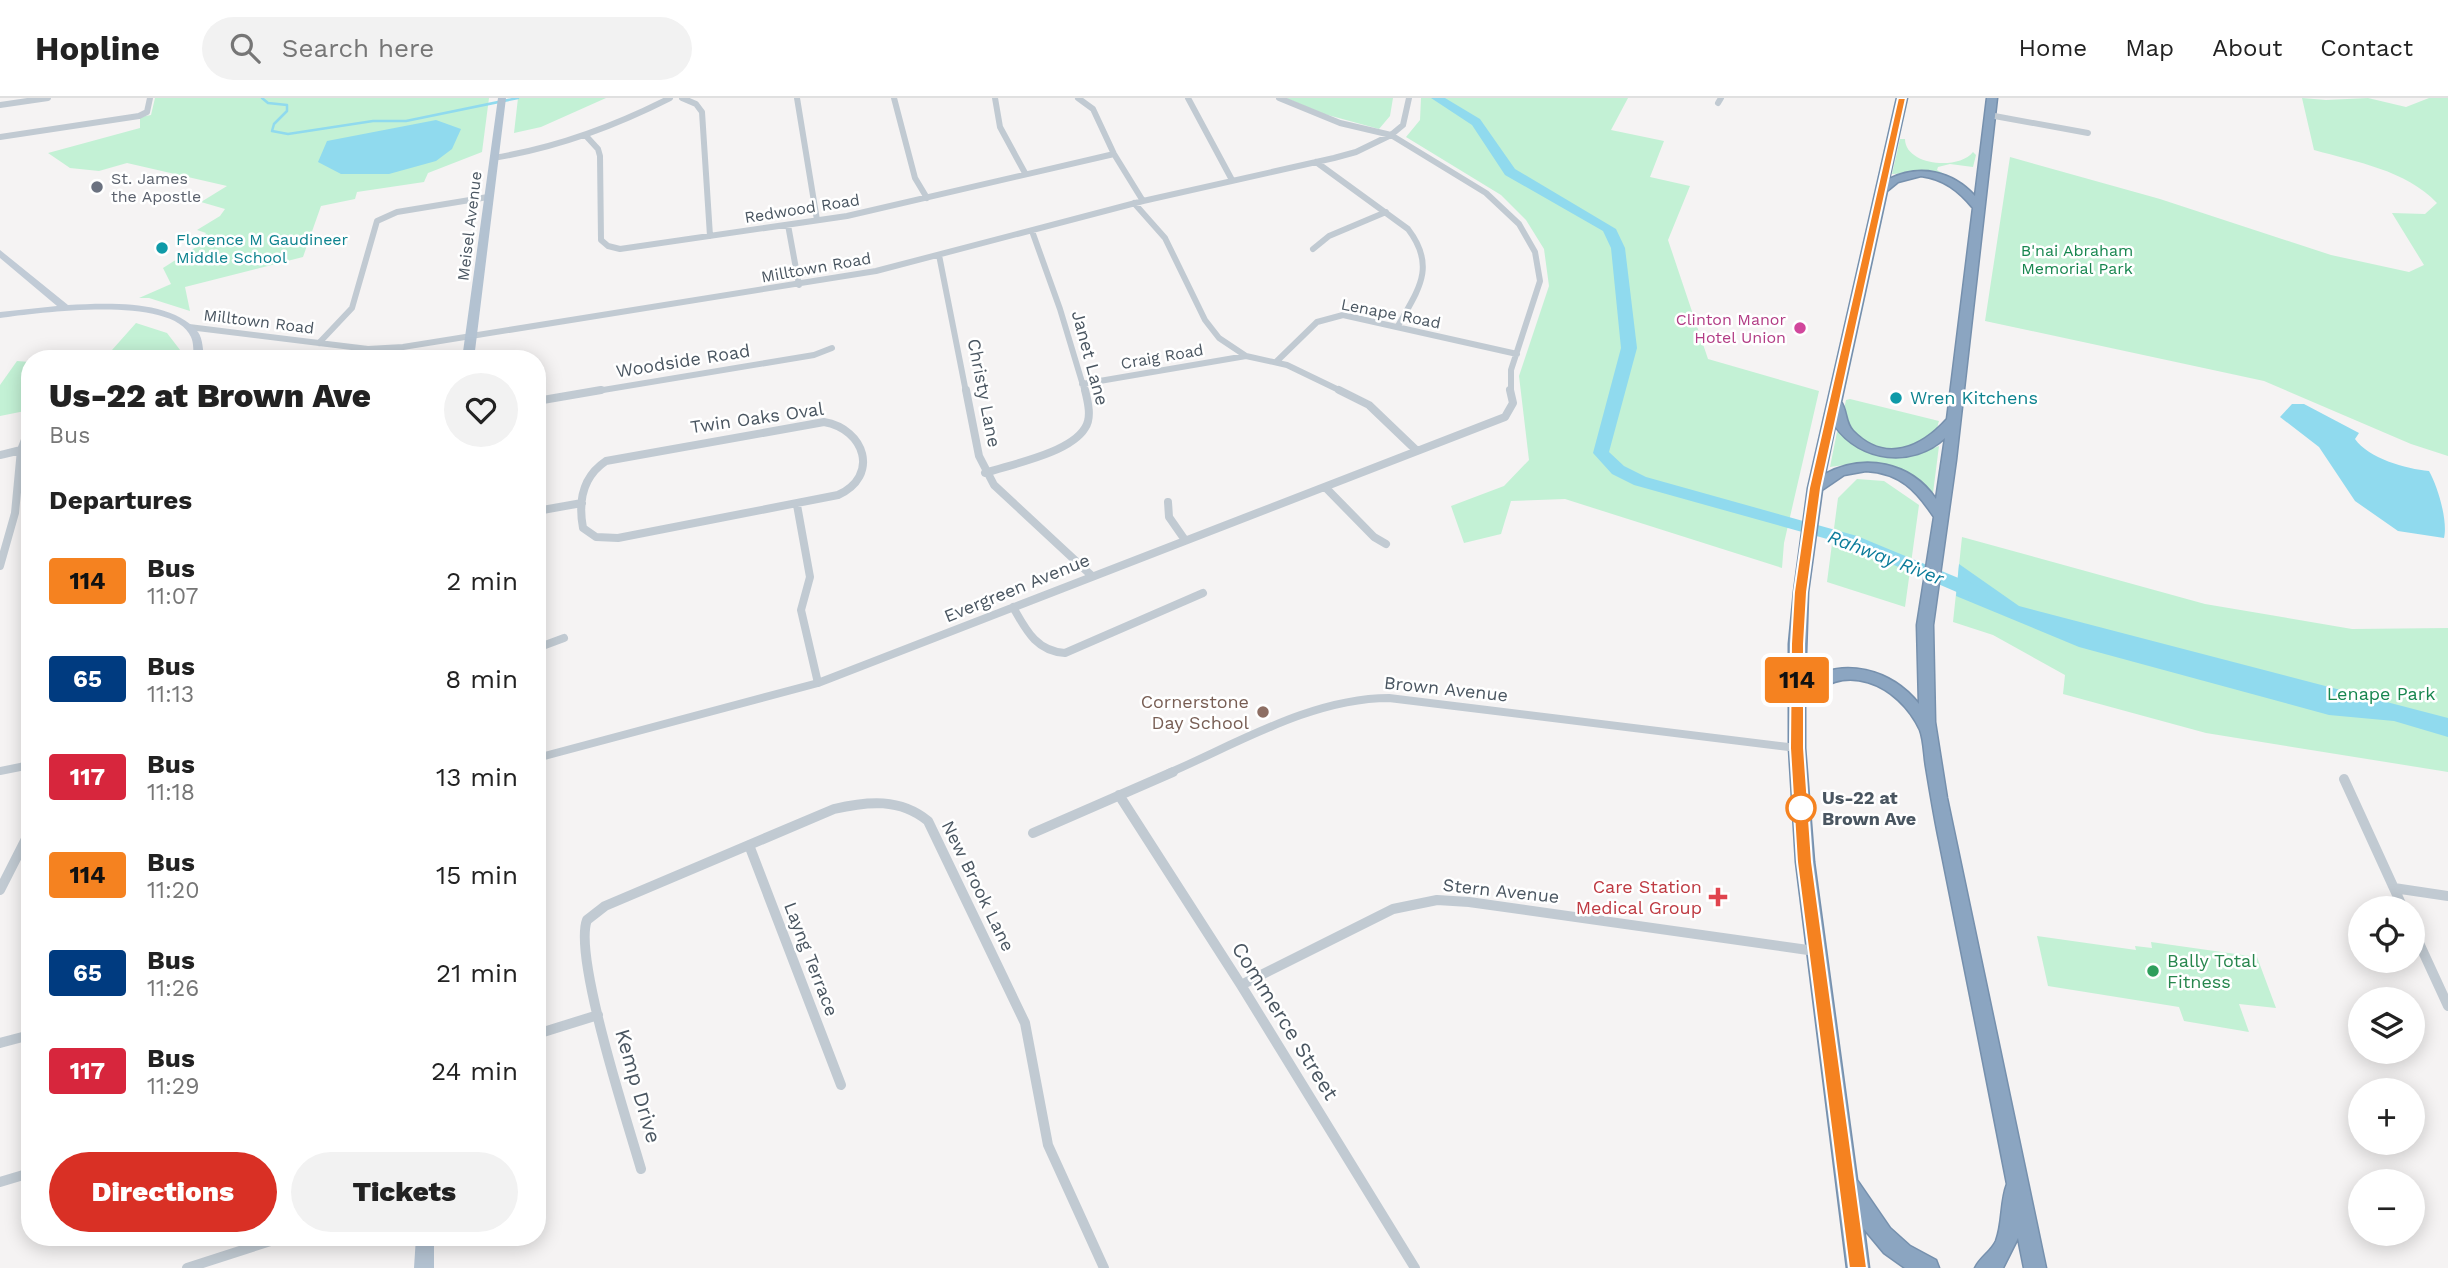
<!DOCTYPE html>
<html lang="en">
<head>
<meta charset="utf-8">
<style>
	:root { --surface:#fff; --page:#f2f2f2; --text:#222; --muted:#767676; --line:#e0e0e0; --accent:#d93025 }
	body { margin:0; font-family:"Work Sans",sans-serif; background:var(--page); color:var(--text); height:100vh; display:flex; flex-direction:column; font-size:26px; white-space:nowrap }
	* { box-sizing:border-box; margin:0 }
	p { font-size:23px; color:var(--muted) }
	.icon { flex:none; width:38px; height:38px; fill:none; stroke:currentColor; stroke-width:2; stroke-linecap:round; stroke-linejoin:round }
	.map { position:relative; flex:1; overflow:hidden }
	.details { position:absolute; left:21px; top:252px; width:525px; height:896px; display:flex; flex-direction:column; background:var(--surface); border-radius:28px; box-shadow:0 4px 18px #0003 }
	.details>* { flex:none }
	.badge { padding:0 14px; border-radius:5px; font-size:24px; line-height:46px }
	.tools { position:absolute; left:2348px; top:798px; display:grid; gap:14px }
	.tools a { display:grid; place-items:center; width:77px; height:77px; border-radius:50%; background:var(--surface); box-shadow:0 4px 18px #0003; font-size:35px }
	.map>.badge { position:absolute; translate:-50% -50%; box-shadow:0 0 0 4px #fff }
	h2 { padding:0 28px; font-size:26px; line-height:63px }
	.round { display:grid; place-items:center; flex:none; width:74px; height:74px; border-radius:37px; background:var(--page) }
	.head { display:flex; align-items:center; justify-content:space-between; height:119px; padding:0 28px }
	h1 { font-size:33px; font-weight:800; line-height:52px }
	.primary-button { display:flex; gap:14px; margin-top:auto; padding:14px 28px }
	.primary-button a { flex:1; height:80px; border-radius:42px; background:var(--accent); color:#fff; font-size:28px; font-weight:800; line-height:80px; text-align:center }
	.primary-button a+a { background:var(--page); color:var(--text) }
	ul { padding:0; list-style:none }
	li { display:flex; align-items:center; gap:21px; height:98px; padding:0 28px }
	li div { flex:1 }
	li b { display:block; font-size:26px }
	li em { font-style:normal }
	li .badge { min-width:77px; font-weight:700; text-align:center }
	header { display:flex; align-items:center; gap:42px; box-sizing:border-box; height:98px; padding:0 35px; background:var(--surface); border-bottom:2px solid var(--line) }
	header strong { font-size:33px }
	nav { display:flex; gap:38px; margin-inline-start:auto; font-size:24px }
	.search { width:490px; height:63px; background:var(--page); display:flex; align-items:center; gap:18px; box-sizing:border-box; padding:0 24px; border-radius:38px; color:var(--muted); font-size:26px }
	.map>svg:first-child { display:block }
</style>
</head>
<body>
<header>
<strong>Hopline</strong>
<div class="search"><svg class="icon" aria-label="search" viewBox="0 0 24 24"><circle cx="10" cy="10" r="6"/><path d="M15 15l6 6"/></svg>Search here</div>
<nav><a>Home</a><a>Map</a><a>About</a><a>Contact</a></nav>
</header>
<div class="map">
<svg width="2448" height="1170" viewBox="0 0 2448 1170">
	<rect width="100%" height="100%" fill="#f5f3f3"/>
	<path fill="#c3f1d5" d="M155 0H489L482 54 428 75 424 84 357 94 355 101 321 108 303 159 185 189 190 213 149 200H139L171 186 163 170 196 149 206 135 197 132 220 118 225 111 201 104 227 88 127 65 99 73 70 70 48 55 140 30V19L151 17Z
		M518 0H606L541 29 514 35Z
		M1286 0H1393L1390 18 1379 31 1324 16Z
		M1421 0H1628L1611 32 1664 43 1650 79 1690 88 1668 142 1708 261 1819 293 1784 445 1782 470 1565 401 1511 403 1501 436 1464 445 1451 408 1504 388 1529 362 1519 278 1549 188 1544 151 1526 122 1501 97 1406 39 1420 22Z
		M2302 0 2326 2 2368 0 2406 9 2429 0H2448V358L2411 346 2264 283 1985 223 2010 59 2160 101 2331 157 2409 174 2424 167 2392 115 2425 116 2437 105C2406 72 2356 64 2314 52Z
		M1900 41H1905C1905 67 1958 73 1973 54L1976 57 1973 69 1950 66 1938 69 1937 72 1946 77 1930 74 1892 76Z
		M136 225 167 235 187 261H104Z
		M17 263 30 264V312L0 318V287Z
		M1850 301 1939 323C1937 329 1937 336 1930 341 1913 355 1871 353 1856 338 1851 333 1847 326 1842 320L1846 302Z
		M1841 333 1845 339C1887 354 1896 365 1939 348L1933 395C1928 392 1925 388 1920 385 1886 364 1867 364 1830 369L1837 334Z
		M1857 381 1884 383 1919 407 1905 509 1827 484 1838 400Z
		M1962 439 2205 506 2352 531 2448 530V674L2206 635 2063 596 2065 577 1993 537 1953 524Z
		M2037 838 2136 852 2135 848 2152 850 2151 844 2257 859 2276 910 2239 906 2249 934 2184 923 2179 909 2048 888Z"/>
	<path fill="#90daee" d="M436 22 461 31 452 51 436 63 389 76H341L318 64 327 43Z
		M2292 306H2304L2359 335 2355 341C2368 360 2406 371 2429 373 2438 389 2448 423 2444 440L2398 433 2355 403 2319 349 2280 319Z
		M1959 466 2019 508 2448 620V639L2394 623 2329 617 2079 549 1956 498Z"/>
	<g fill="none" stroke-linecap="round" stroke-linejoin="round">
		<path stroke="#90daee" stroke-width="2.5" d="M262 0 268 5 287 7V13L274 26 272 33 288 36 373 23H406L518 0"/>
		<path fill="#90daee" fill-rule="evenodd" d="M1431 0H1445L1480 21 1515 71 1616 131 1625 150 1637 250 1609 354 1624 368 1646 379 1857 438 1985 491 1988 496 1985 501H1973L1845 446 1634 387 1612 376 1593 355 1621 250 1611 150 1603 133 1505 77 1472 27Z"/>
		<g stroke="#7690ad" stroke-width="3">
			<path id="highway" d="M1897 0H1907L1889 81C1920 66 1952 73 1975 98L1987 0H1997L1956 362 1933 527 1935 624 1947 700 2046 1170H2024L2018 1140 2003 1170H1975C1980 1159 1991 1154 1996 1143 2003 1125 2000 1104 2007 1086 1985 971 1962 857 1939 742 1934 718 1930 693 1926 669 1924 658 1924 642 1920 632 1899 586 1841 560 1805 605V650L1814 764 1857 1082 1890 1130 1910 1148 1936 1162 1939 1170H1905L1884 1155 1864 1131 1869 1170H1847L1796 764 1789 650V546L1794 494 1808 390ZM1921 78C1944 81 1959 93 1973 110L1947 321C1921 350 1885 366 1853 333 1845 325 1847 312 1841 304L1887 93 1898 84ZM1835 328C1860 364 1913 370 1945 340L1936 401C1911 364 1864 355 1825 376ZM1866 373C1900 375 1916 392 1934 419L1917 527 1919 606C1892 572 1842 557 1805 585L1808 494 1822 392 1844 377Z"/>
		</g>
		<path stroke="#c1cad2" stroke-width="6" d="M682 0 696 6 702 14 710 138
			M797 0 817 122
			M894 0 915 80 927 100
			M995 0 1000 29 1025 75
			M1078 0 1093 11 1114 56 1143 103
			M1188 0 1232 82
			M1279 0 1340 25 1391 37 1486 95 1519 126 1535 154 1540 183 1511 272V294
			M1718 5 1721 0
			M0 7 48 0
			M1989 17 2088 35
			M0 39 139 18 147 14 150 0
			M587 39 598 51 600 58 601 142 608 148 620 151 847 118 1114 56
			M493 60C556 50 613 29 670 0
			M1316 64 1408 131C1437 169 1418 192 1398 228
			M1134 105 1165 140 1205 222 1219 240 1246 258 1287 267 1343 294
			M788 127 799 187
			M1032 133 1060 211 1085 294
			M1313 151 1329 138 1386 114
			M939 157 966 294
			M189 229 368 251 403 249 876 173 1143 103 1334 60 1356 54 1391 37 1403 27 1409 0
			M319 245 352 210 377 123 397 114 488 99
			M1276 264 1317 224 1343 217 1517 256
			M1082 286 1246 258
			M591 294 814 257 832 250"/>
		<path stroke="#c1cad2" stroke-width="8" d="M966 292 979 358 994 387 1092 478
			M1339 292 1369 307 1416 352
			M537 303 601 292
			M824 324C865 331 880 378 838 397L618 440 596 439 583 430C578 403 582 379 606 363Z
			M0 357 21 352
			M985 375C1012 366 1070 355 1085 330 1092 320 1088 304 1085 292
			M1325 389 1374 439 1386 446
			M1168 404 1169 419 1185 442
			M797 407 810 479 801 512 818 585
			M537 413 582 405
			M0 468 15 415 21 352 30 329
			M1013 509C1026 532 1036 553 1065 555L1203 495
			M537 550 564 540
			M537 660 818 585 1505 319 1513 305 1510 292
			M0 673 30 667
			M1169 675C1238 645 1313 600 1389 600L1797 650"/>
		<path stroke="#c1cad2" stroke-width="10" d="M2344 681 2403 810
			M1119 697 1241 887 1415 1170
			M1033 735 1173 674
			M749 747 841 987
			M2394 790 2448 798
			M0 792 30 733
			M2413 832 2448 908
			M1241 887 1393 811 1437 802 1469 804 1815 853
			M537 936 598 917
			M0 945 30 937
			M641 1071C628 1026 573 858 587 822L605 808 834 711C868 703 900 700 928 723L1025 925 1048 1047 1104 1170
			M0 1084 30 1075
			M187 1170 283 1139"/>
		<path fill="#c1cbd6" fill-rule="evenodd" d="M0 152 68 207C106 205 172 201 198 234 203 241 203 253 204 261H194C193 254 194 245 191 239 173 196 37 215 0 220V214L57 208 0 160Z"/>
		<path fill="#b3c2d1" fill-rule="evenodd" d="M498 0H506L474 261H462Z
			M416 1139H434V1170H414Z"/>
		<use href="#highway" fill="#8ba5c1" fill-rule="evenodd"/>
	</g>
	<path fill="#f58220" stroke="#fff" stroke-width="2" d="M1898 0H1906L1821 390 1807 494 1804 546V650L1812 764 1867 1170H1849L1797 764 1790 650 1791 546 1794 494 1809 390Z"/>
	<circle fill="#6b7280" stroke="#fff" stroke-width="2.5" cx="97" cy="89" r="7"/>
	<g fill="#0f9aa8" stroke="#fff" stroke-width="2.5">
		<circle cx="162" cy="150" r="7"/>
		<circle cx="1896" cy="300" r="7"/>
	</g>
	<circle fill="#d1479c" stroke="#fff" stroke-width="2.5" cx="1800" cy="230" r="7"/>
	<circle fill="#8d6e63" stroke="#fff" stroke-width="2.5" cx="1263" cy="614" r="7"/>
	<circle fill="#fff" stroke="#f58220" stroke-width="3.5" cx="1801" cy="710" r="14"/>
	<path fill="#e0444e" stroke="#fff" stroke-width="2.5" d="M1714.5 788.5h7v7h7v7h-7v7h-7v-7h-7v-7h7z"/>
	<circle fill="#2e9e5b" stroke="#fff" stroke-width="2.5" cx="2153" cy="873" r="7"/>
	<g text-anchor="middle" stroke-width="5" stroke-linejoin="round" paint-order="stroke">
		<g font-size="16" fill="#5b616d" stroke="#fff" text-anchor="start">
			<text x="111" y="86">St. James<tspan x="111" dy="18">the Apostle</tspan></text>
		</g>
		<g font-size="16" fill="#4a5661" stroke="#fff">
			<text transform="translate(802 110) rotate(-9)" y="6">Redwood Road</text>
			<text transform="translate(469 128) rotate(-83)" y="6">Meisel Avenue</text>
			<text transform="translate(816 169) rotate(-10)" y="6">Milltown Road</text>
			<text transform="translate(1391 215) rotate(11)" y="6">Lenape Road</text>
			<text transform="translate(259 223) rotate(7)" y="6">Milltown Road</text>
			<text transform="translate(1162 258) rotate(-10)" y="6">Craig Road</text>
		</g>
		<g font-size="16" fill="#0d838f" stroke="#fff" text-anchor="start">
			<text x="176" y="147">Florence M Gaudineer<tspan x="176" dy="18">Middle School</tspan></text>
		</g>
		<g font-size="16" fill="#17864f" stroke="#fff">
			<text x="2077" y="158">B'nai Abraham<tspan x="2077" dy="18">Memorial Park</tspan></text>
		</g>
		<g font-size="16" fill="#b23c85" stroke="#fff" text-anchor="end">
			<text x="1786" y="227">Clinton Manor<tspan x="1786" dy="18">Hotel Union</tspan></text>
		</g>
		<g font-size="18" fill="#4a5661" stroke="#fff">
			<text transform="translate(1090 260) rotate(75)" y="6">Janet Lane</text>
			<text transform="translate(683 263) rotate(-9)" y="6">Woodside Road</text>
			<text transform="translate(984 295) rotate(79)" y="6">Christy Lane</text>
			<text transform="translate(757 320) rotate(-8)" y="6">Twin Oaks Oval</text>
			<text transform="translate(1017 490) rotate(-22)" y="6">Evergreen Avenue</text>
			<text transform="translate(1446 591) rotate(6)" y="6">Brown Avenue</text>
			<text transform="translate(978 788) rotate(64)" y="6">New Brook Lane</text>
			<text transform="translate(1501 793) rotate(6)" y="6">Stern Avenue</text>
			<text transform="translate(811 861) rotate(69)" y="6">Layng Terrace</text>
		</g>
		<g font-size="18" fill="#0d838f" stroke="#fff" text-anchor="start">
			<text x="1910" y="306">Wren Kitchens</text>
		</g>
		<g font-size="18" fill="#17864f" stroke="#fff">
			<text x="2381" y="602">Lenape Park</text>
		</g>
		<g font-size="18" fill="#785e54" stroke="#fff" text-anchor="end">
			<text x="1249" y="610">Cornerstone<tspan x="1249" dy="21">Day School</tspan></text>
		</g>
		<g font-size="18" font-weight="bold" fill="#4a5661" stroke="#fff" text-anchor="start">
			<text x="1822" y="706">Us-22 at<tspan x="1822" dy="21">Brown Ave</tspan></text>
		</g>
		<g font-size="18" fill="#be3a42" stroke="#fff" text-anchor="end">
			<text x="1702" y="795">Care Station<tspan x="1702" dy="21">Medical Group</tspan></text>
		</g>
		<g font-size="18" fill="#27864d" stroke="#fff" text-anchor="start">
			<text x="2167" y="869">Bally Total<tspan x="2167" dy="21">Fitness</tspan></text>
		</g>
		<g font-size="19" font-style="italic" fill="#0c7c9b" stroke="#fff">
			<text transform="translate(1886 459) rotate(21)" y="7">Rahway River</text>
		</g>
		<g font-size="21" fill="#4a5661" stroke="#fff">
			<text transform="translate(1285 923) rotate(58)" y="7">Commerce Street</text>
			<text transform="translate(638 988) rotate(74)" y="7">Kemp Drive</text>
		</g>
	</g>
</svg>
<div class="tools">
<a><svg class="icon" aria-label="locate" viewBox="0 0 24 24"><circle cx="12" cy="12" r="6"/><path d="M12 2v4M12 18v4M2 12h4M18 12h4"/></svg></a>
<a><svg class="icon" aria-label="layers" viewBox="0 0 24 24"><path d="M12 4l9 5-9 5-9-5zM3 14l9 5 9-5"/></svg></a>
<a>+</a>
<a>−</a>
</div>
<b class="badge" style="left:1797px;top:582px;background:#f58220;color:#111">114</b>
<section class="details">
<div class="head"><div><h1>Us-22 at Brown Ave</h1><p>Bus</p></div><a class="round"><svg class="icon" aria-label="heart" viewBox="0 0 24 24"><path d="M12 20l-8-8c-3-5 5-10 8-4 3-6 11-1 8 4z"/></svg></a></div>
<h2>Departures</h2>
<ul>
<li><span class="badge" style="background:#f58220;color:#111">114</span><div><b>Bus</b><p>11:07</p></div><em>2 min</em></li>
<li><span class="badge" style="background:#003b80;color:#fff">65</span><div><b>Bus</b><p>11:13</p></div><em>8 min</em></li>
<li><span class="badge" style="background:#d7263d;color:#fff">117</span><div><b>Bus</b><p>11:18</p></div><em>13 min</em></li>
<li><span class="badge" style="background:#f58220;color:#111">114</span><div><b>Bus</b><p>11:20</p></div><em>15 min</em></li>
<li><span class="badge" style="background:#003b80;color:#fff">65</span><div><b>Bus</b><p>11:26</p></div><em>21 min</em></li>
<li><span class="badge" style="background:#d7263d;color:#fff">117</span><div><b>Bus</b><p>11:29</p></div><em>24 min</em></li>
</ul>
<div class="primary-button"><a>Directions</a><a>Tickets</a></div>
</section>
</div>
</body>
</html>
